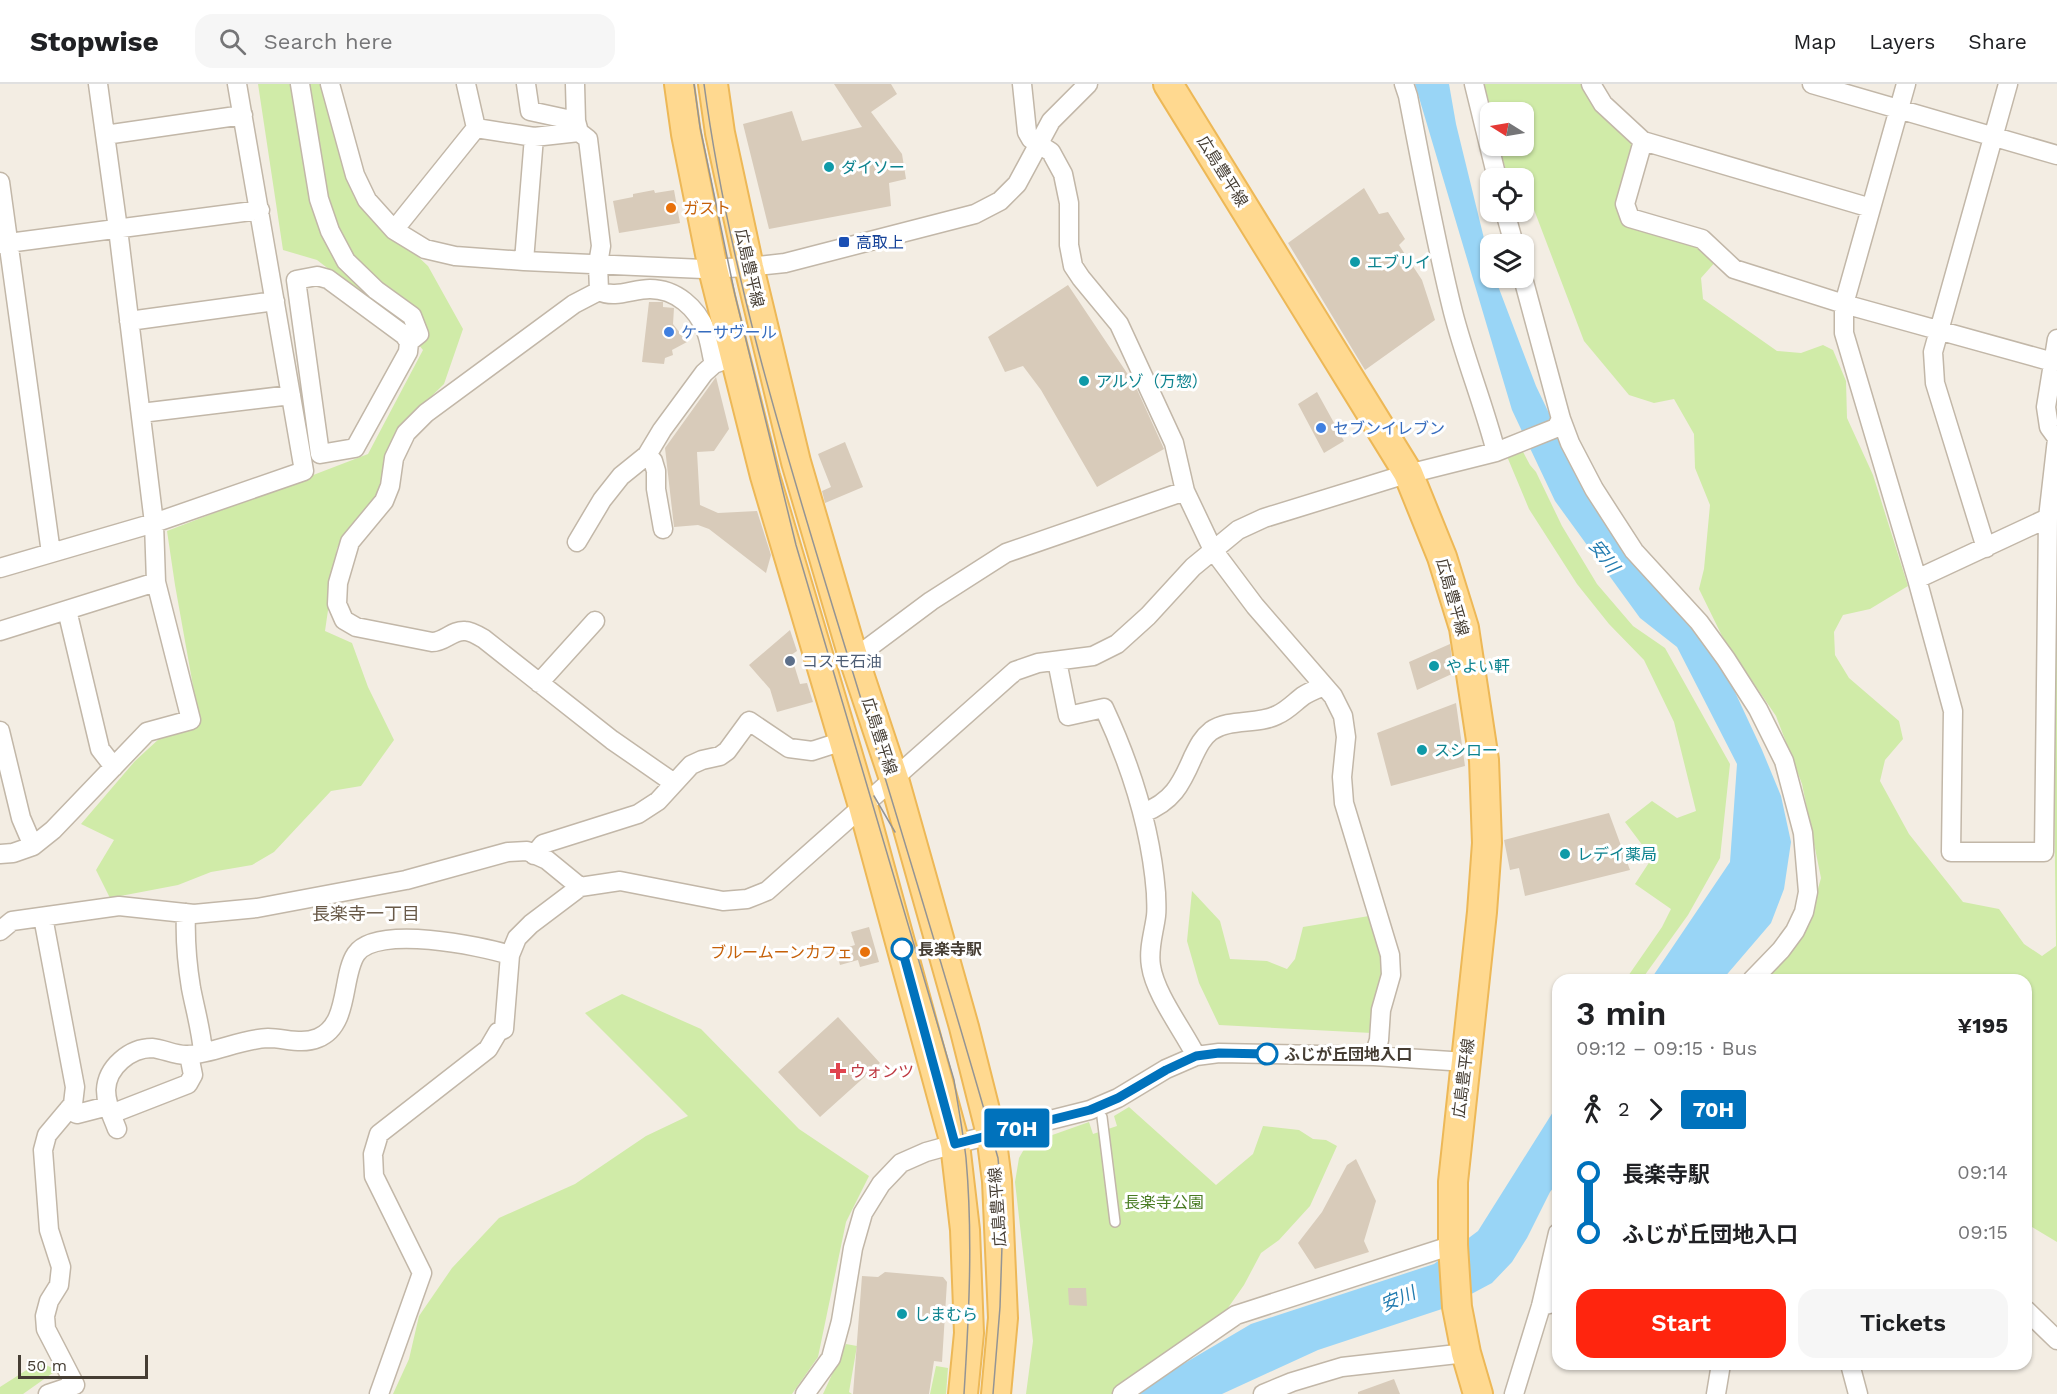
<!DOCTYPE html>
<html lang="en">
<head>
<meta charset="utf-8">
<style>
	:root { --surface:#fff; --page:#f6f6f6; --text:#202124; --muted:#757577; --line:#e0e0e0; --accent:#ff250e }
	body { margin:0; font-family:"Work Sans","Noto Sans JP",sans-serif; background:var(--page); color:var(--text); height:100vh; display:flex; flex-direction:column; font-size:22px; white-space:nowrap }
	* { box-sizing:border-box; margin:0 }
	p { font-size:20px; color:var(--muted) }
	.icon { flex:none; width:33px; height:33px; fill:none; stroke:currentColor; stroke-width:2; stroke-linecap:round; stroke-linejoin:round }
	.map { position:relative; flex:1; overflow:hidden }
	.sheet { position:absolute; left:1552px; top:890px; width:480px; height:396px; display:flex; flex-direction:column; background:var(--surface); border-radius:18px; box-shadow:0 2px 4px #0004 }
	.sheet>* { flex:none }
	.badge { padding:0 12px; border-radius:4px; font-size:21px; line-height:39px }
	.needle { width:39px; rotate:281deg }
	.tools { position:absolute; left:1480px; top:18px; display:grid; gap:12px }
	.tools a { display:grid; place-items:center; width:54px; height:54px; border-radius:12px; background:var(--surface); box-shadow:0 2px 4px #0004; font-size:30px }
	.scale { position:absolute; left:18px; bottom:15px; width:130px; box-sizing:border-box; padding-left:6px; border:3px solid #453d33; border-top:0; font-size:16px; line-height:21px; white-space:nowrap; color:#453d33; -webkit-text-stroke:4px #fff; paint-order:stroke }
	.map>.badge { position:absolute; translate:-50% -50%; box-shadow:0 0 0 3px #fff }
	.legs { display:flex; align-items:center; gap:9px; height:66px; padding:0 24px; font-size:20px }
	.legs p { margin-inline-start:auto }
	.head { display:flex; align-items:center; justify-content:space-between; height:102px; padding:0 24px }
	h1 { font-size:33px; font-weight:600; line-height:45px }
	.button { display:flex; gap:12px; margin-top:auto; padding:12px 24px }
	.button a { flex:1; height:69px; border-radius:18px; background:var(--accent); color:#fff; font-size:24px; font-weight:600; line-height:69px; text-align:center }
	.button a+a { background:var(--page); color:var(--text) }
	ul { padding:0 24px; list-style:none }
	li { display:flex; align-items:center; gap:21px; height:60px; font-size:22px }
	li i { display:grid; place-items:center; width:9px; height:100%; margin:0 8px; background:currentColor }
	li i::after { content:''; width:15px; height:15px; margin:-8px; border:4px solid; border-radius:50%; background:var(--surface) }
	li p { margin-inline-start:auto }
	li:first-child i { background:linear-gradient(#0000 50%,currentColor 0) }
	li:last-child i { background:linear-gradient(currentColor 50%,#0000 0) }
	header { display:flex; align-items:center; gap:36px; box-sizing:border-box; height:84px; padding:0 30px; background:var(--surface); border-bottom:2px solid var(--line) }
	header strong { font-size:28px }
	nav { display:flex; gap:33px; margin-inline-start:auto; font-size:21px }
	.search { width:420px; height:54px; background:var(--page); display:flex; align-items:center; gap:15px; box-sizing:border-box; padding:0 21px; border-radius:18px; color:var(--muted); font-size:22px }
	.map>svg:first-child { display:block }
</style>
</head>
<body>
<header>
<strong>Stopwise</strong>
<div class="search"><svg class="icon" aria-label="search" viewBox="0 0 24 24"><circle cx="10" cy="10" r="6"/><path d="M15 15l6 6"/></svg>Search here</div>
<nav><a>Map</a><a>Layers</a><a>Share</a></nav>
</header>
<div class="map">
<svg width="2057" height="1310" viewBox="0 0 2057 1310">
	<rect width="100%" height="100%" fill="#f3ede3"/>
	<path fill="#d0eba8" d="M258 0H320L354 113 428 182 463 245 444 300 399 344 380 409 337 464 325 547 352 559 368 603 394 656 361 702 331 707 274 768 252 781 211 788 178 801 110 814 96 786 114 756 81 740 135 677 160 654 200 641 175 501 167 447 368 370 423 266 404 243 317 176 283 166Z
		M1482 0H1583C1594 24 1612 41 1632 58L1619 118 1685 155 1717 176 1701 194 1703 215 1777 267 1801 269 1823 261 1833 266 1846 297 1847 334 1873 391 1908 502 1870 525 1843 531 1834 548 1835 571 1849 594 1899 637 1903 655 1885 676 1880 697 1909 750 1963 818 1999 825 2024 860 2042 872 2056 862 2053 623 2057 524V1158L2027 1140 2026 896 1766 895 1786 875 1807 844 1821 794 1802 700 1776 632 1723 554 1699 505 1704 485 1710 421 1695 384 1694 350 1674 315 1654 319 1629 311 1584 257 1533 123 1524 121V94H1508L1499 62H1524V28H1491V35Z
		M1521 364 1530 381 1536 388 1562 442 1597 500 1633 542 1665 564 1730 680 1720 774 1688 831 1642 895H1626L1662 843 1671 825 1635 800 1652 774 1625 738 1652 717 1677 734 1696 727 1674 638 1644 576 1609 540 1577 500 1529 425 1506 370Z
		M1192 807 1220 837 1230 875 1267 877 1287 885 1295 875 1303 843 1369 832 1382 866 1383 887 1372 949 1219 941 1199 899 1187 857Z
		M622 910 701 945 799 1045 869 1092 846 1138 818 1273 792 1310H393L409 1275 419 1232 452 1184 499 1134 575 1100 646 1052 688 1032 585 929Z
		M1129 1023 1216 1101 1253 1070 1263 1042 1299 1046 1313 1055 1326 1056 1337 1062 1310 1122 1279 1156 1261 1169 1244 1201 1223 1231 1114 1310H1026L1033 1257 1015 1098 1019 1074 1027 1060 1089 1038 1093 1050 1117 1042 1114 1032Z
		M846 1260 857 1262 849 1308 852 1310H823Z
		M39 1278 57 1286 23 1310H0V1303Z
		M936 1282 948 1284 946 1310H930Z"/>
	<path fill="#99d5f6" d="M1415 0H1449L1456 40 1491 183V194H1495L1536 302 1588 411 1686 536 1728 593 1762 666 1781 712 1791 758 1784 805 1771 839 1723 895H1651L1730 778 1737 680 1677 563 1640 534 1555 417 1512 326Z
		M1558 1020V1098L1550 1108 1527 1154 1512 1178 1492 1199 1445 1224 1318 1266 1222 1310H1136L1151 1299 1251 1240 1434 1180 1478 1147Z"/>
	<path fill="#d8cbba" d="M834 0H891L897 10 871 28 902 70 906 95 889 99 891 122 769 145 743 40 792 27 802 57 862 43Z
		M1364 104 1379 130 1388 128 1405 155 1399 161 1422 196 1435 236 1365 286 1288 159Z
		M654 106 655 109 674 106 680 139 619 149 613 117 633 113V110Z
		M1068 201 1135 301 1164 365 1097 403 1041 306 1023 282 1005 288 988 253Z
		M649 218H663V223L674 224 673 240 687 258 672 266 673 271 665 274 664 280 642 278Z
		M716 293 729 345 714 367 697 368 700 421 718 429 757 427 771 471 766 489 709 445 698 441 674 443 665 364Z
		M1317 308 1344 357 1324 369 1298 320Z
		M845 358 863 403 825 419 822 407 831 403 818 370Z
		M790 546 797 567 791 571 800 600 807 599 813 618 777 628 770 605 749 581Z
		M1450 560 1454 589 1417 606 1409 578Z
		M1456 619 1465 682 1391 702 1377 649Z
		M1609 729 1630 786 1525 812 1519 784 1510 786 1504 756Z
		M869 843 879 878 860 883 858 876 840 881 836 867 855 861 851 848Z
		M838 933 880 979 820 1033 778 988Z
		M1356 1075 1376 1117 1364 1157 1369 1168 1315 1185 1298 1159 1322 1128 1347 1081Z
		M885 1188 943 1193 947 1198 942 1278 934 1277 929 1310H853L862 1192 878 1193Z
		M1068 1204H1086L1087 1222 1069 1221Z
		M1394 1295 1400 1310H1358V1308Z"/>
	<g fill="none" stroke-linecap="round" stroke-linejoin="round">
		<g stroke="#c2b7a8" stroke-width="12">
			<path id="lane" d="M1102 1033 1115 1138"/>
		</g>
		<g stroke="#c2b7a8" stroke-width="21">
			<path id="street" d="M300 0 319 115 330 147 346 177 376 206 412 232 419 250 409 258 408 268 355 364 320 370 296 196 317 192 328 195 404 251 409 258
				M330 0 355 91 367 116 394 146 425 165 455 172 524 177 703 185 749 183 785 179 975 130 1000 117 1017 100 1051 37 1088 0
				M466 0 476 44
				M526 0 530 27 576 37 579 48
				M575 0 576 37
				M1022 0 1027 48 1031 55 1051 68 1063 90 1069 119V161L1073 182 1081 194 1119 240 1174 359 1185 407 1213 466 1255 522 1333 612 1343 632 1346 653 1342 693 1344 719 1390 871 1391 891 1381 926 1379 956 1374 972
				M1404 0 1408 12C1422 84 1435 156 1453 228 1465 275 1484 321 1496 368
				M1474 0 1497 94
				M1591 0 1603 20 1643 57 1625 120 1630 134 1702 155 1734 185 1844 220 2053 278
				M1812 0 2057 71
				M1906 0 1844 220V249L1917 495 1953 627 1951 768H2044L2048 434 2057 355
				M105 51 243 31
				M1643 57 1871 124
				M0 98 51 469
				M1505 128 1514 160
				M394 146 476 44 534 53 579 48 588 55 601 162 598 180 599 207C615 215 633 205 650 205 676 205 697 224 706 247 710 257 711 269 714 280
				M0 160 260 126
				M524 177 534 53
				M1523 194 1561 335 1570 359 1594 405 1634 467 1699 538 1726 575 1758 625 1784 677 1803 749 1808 808 1804 828 1795 847 1781 866 1752 896
				M599 207 574 220 426 329 406 349 394 374 390 402 384 417 350 458 338 499 337 520 344 536 356 543 432 558C445 558 452 546 465 547 471 547 479 552 484 555L612 656 674 699
				M129 237 275 217
				M2057 255 2046 323 2049 343 2057 354
				M141 329 291 311
				M647 371 653 377 656 387V405L663 445
				M577 458 602 416 621 392 647 371 662 346 704 289 714 280 725 276
				M1986 464 1935 299 1933 268 2008 0
				M0 484 154 439 304 387 237 0
				M1917 495 2048 434
				M67 526 100 665 114 683
				M0 547 156 498
				M852 569 864 567 931 517 1006 469 1185 407
				M1057 577 1068 632 1104 624C1131 682 1151 745 1156 809 1156 816 1157 825 1156 832 1154 848 1148 865 1151 882 1155 910 1183 946 1196 972
				M539 599 595 537
				M0 647 21 734 33 762
				M1143 729C1172 718 1181 701 1193 673 1198 663 1202 654 1211 647 1230 634 1257 641 1277 631 1287 627 1295 618 1303 612 1309 608 1317 605 1324 602
				M0 770 13 769 33 762 53 746 147 648 191 636 156 498 154 439 118 145 98 0
				M534 771 543 760 638 730 658 717 691 681 702 676 720 672 727 667 749 637 789 664 812 667 843 657
				M186 829C185 853 187 880 191 904 195 925 201 945 203 968
				M43 833 75 1003 73 1020 47 1051 43 1066 49 1146 61 1183 59 1201 49 1217 45 1232 46 1245 75 1301 48 1310
				M0 847 12 837 119 822 194 830 257 824 406 796 508 768 527 767 547 776 580 803
				M68 1026 77 1030 108 1022
				M111 1030 188 1000 193 991 189 971
				M117 1045C112 1032 106 1020 106 1006 107 983 130 964 152 964 164 965 176 972 188 971 215 969 241 955 268 954 285 954 301 961 318 954 350 941 341 892 356 870 376 840 481 862 510 871
				M1541 1222 1553 1219 1558 1211
				M2026 1226 2057 1256
				M1850 1280 1858 1310
				M379 1310 422 1189 374 1092 373 1070 379 1050 488 965 498 948 504 945 510 871 517 854 531 840 580 803 620 797 723 817 747 815 767 807 1015 587 1038 579 1093 572 1117 560 1148 532 1193 483 1238 446 1264 434 1400 392 1496 368 1556 344 1561 335
				M805 1310 831 1274 841 1237 853 1164 863 1129 881 1100 901 1079 926 1068 955 1060 1090 1026 1118 1014 1166 985 1196 972 1219 969 1374 972 1466 978
				M1122 1310 1236 1231 1453 1161
				M1263 1310 1292 1298 1342 1283 1466 1269
				M1514 1310 1541 1222 1558 1149
				M1716 1310 1721 1280"/>
		</g>
		<g stroke="#edb857" stroke-width="32">
			<path id="primary" d="M679 0 686 50 713 185 765 392 863 722 955 1060 965 1146 969 1249 963 1310
				M713 0 720 49 749 183 796 378 852 569 894 695 964 943 991 1050 997 1097 1003 1234 996 1310
				M1168 0 1408 389 1442 473 1464 544 1484 676 1487 759 1482 828 1453 1098V1161L1457 1223 1466 1269 1478 1310"/>
		</g>
		<use href="#lane" stroke="#fff" stroke-width="9"/>
		<use href="#street" stroke="#fff" stroke-width="18"/>
		<use href="#primary" stroke="#ffd990" stroke-width="28"/>
		<path stroke="#949494" stroke-width="1.5" d="M694 0 700 43 735 211 796 461 954 996C958 1022 963 1048 966 1074 973 1153 969 1231 964 1310
			M704 0C728 179 781 354 834 527 890 709 946 891 998 1074L1003 1131 1000 1223 993 1310
			M874 712 895 748"/>
	</g>
	<g fill="none" stroke-linecap="round" stroke-linejoin="round">
		<g stroke="#fff" stroke-width="14">
			<path id="line-1" d="M902 865 955 1060 1090 1026 1118 1014 1166 986 1196 972 1219 969 1267 970"/>
		</g>
		<use href="#line-1" stroke="#0072bc" stroke-width="9"/>
	</g>
	<g fill="#0f9aa8" stroke="#fff" stroke-width="2">
		<circle cx="829" cy="83" r="6"/>
		<circle cx="1355" cy="178" r="6"/>
		<circle cx="1084" cy="297" r="6"/>
		<circle cx="1434" cy="582" r="6"/>
		<circle cx="1422" cy="666" r="6"/>
		<circle cx="1565" cy="770" r="6"/>
		<circle cx="902" cy="1230" r="6"/>
	</g>
	<g fill="#e8710a" stroke="#fff" stroke-width="2">
		<circle cx="671" cy="124" r="6"/>
		<circle cx="865" cy="868" r="6"/>
	</g>
	<rect fill="#1a4fb4" stroke="#fff" stroke-width="2" x="838" y="152" width="12" height="12" rx="3"/>
	<g fill="#3f7fe0" stroke="#fff" stroke-width="2">
		<circle cx="669" cy="248" r="6"/>
		<circle cx="1321" cy="344" r="6"/>
	</g>
	<circle fill="#5c6f8a" stroke="#fff" stroke-width="2" cx="790" cy="577" r="6"/>
	<g fill="#fff" stroke="#0072bc" stroke-width="3">
		<circle cx="902" cy="865" r="10"/>
		<circle cx="1267" cy="970" r="10"/>
	</g>
	<path fill="#e0444e" stroke="#fff" stroke-width="2" d="M835 978h6v6h6v6h-6v6h-6v-6h-6v-6h6z"/>
	<g text-anchor="middle" stroke-width="6" stroke-linejoin="round" paint-order="stroke">
		<g font-size="16" fill="#0d838f" stroke="#fff" text-anchor="start">
			<text x="841" y="89">ダイソー</text>
			<text x="1367" y="184">エブリイ</text>
			<text x="1096" y="303">アルゾ（万惣）</text>
			<text x="1446" y="588">やよい軒</text>
			<text x="1434" y="672">スシロー</text>
			<text x="1577" y="776">レデイ薬局</text>
			<text x="914" y="1236">しまむら</text>
		</g>
		<g font-size="16" fill="#453d33" stroke="#fff">
			<text transform="translate(1223 87) rotate(58)" y="6">広島豊平線</text>
			<text transform="translate(750 184) rotate(77)" y="6">広島豊平線</text>
			<text transform="translate(1453 513) rotate(74)" y="6">広島豊平線</text>
			<text transform="translate(880 652) rotate(72)" y="6">広島豊平線</text>
			<text transform="translate(1463 994) rotate(-83)" y="6">広島豊平線</text>
			<text transform="translate(997 1123) rotate(-94)" y="6">広島豊平線</text>
		</g>
		<g font-size="16" fill="#c56008" stroke="#fff" text-anchor="start">
			<text x="683" y="130">ガスト</text>
			<text x="853" y="874" text-anchor="end">ブルームーンカフェ</text>
		</g>
		<g font-size="16" fill="#164399" stroke="#fff" text-anchor="start">
			<text x="856" y="164">高取上</text>
		</g>
		<g font-size="16" fill="#366cbe" stroke="#fff" text-anchor="start">
			<text x="681" y="254">ケーサヴール</text>
			<text x="1333" y="350">セブンイレブン</text>
		</g>
		<g font-size="16" fill="#4e5e75" stroke="#fff" text-anchor="start">
			<text x="802" y="583">コスモ石油</text>
		</g>
		<g font-size="16" font-weight="bold" fill="#453d33" stroke="#fff" text-anchor="start">
			<text x="918" y="871">長楽寺駅</text>
			<text x="1284" y="976">ふじが丘団地入口</text>
		</g>
		<g font-size="16" fill="#be3a42" stroke="#fff" text-anchor="start">
			<text x="850" y="993">ウォンツ</text>
		</g>
		<g font-size="16" fill="#487b22" stroke="#fff">
			<text x="1164" y="1124">長楽寺公園</text>
		</g>
		<g font-size="18" font-style="italic" fill="#237cb0" stroke="#fff">
			<text transform="translate(1604 472) rotate(52)" y="6">安川</text>
			<text transform="translate(1398 1215) rotate(-23)" y="6">安川</text>
		</g>
		<g font-size="18" fill="#695a49" stroke="#fff">
			<text x="366" y="836">長楽寺一丁目</text>
		</g>
	</g>
</svg>
<div class="tools">
<a><svg class="needle" viewBox="-14 -14 28 28"><path d="M0-13l5 13h-10z" fill="#e53935"/><path d="M0 13l5-13h-10z" fill="#757577"/></svg></a>
<a><svg class="icon" aria-label="locate" viewBox="0 0 24 24"><circle cx="12" cy="12" r="6"/><path d="M12 2v4M12 18v4M2 12h4M18 12h4"/></svg></a>
<a><svg class="icon" aria-label="layers" viewBox="0 0 24 24"><path d="M12 4l9 5-9 5-9-5zM3 14l9 5 9-5"/></svg></a>
</div>
<div class="scale">50 m</div>
<b class="badge" style="left:1017px;top:1044px;background:#0072bc;color:#fff">70H</b>
<section class="sheet">
<div class="head"><div><h1>3 min</h1><p>09:12 – 09:15 · Bus</p></div><b>¥195</b></div>
<div class="legs"><svg class="icon" aria-label="walk" viewBox="0 0 24 24"><circle cx="13" cy="4" r="2"/><path d="M13 8l-2 6 4 7M11 14l-3 7M7 12l3-4h3l4 4"/></svg>2<svg class="icon" aria-label="forward" viewBox="0 0 24 24"><path d="M9 5l7 7-7 7"/></svg><b class="badge" style="background:#0072bc;color:#fff">70H</b></div>
<ul>
<li><i style="color:#0072bc"></i><b>長楽寺駅</b><p>09:14</p></li>
<li><i style="color:#0072bc"></i><b>ふじが丘団地入口</b><p>09:15</p></li>
</ul>
<div class="button"><a>Start</a><a>Tickets</a></div>
</section>
</div>
</body>
</html>
